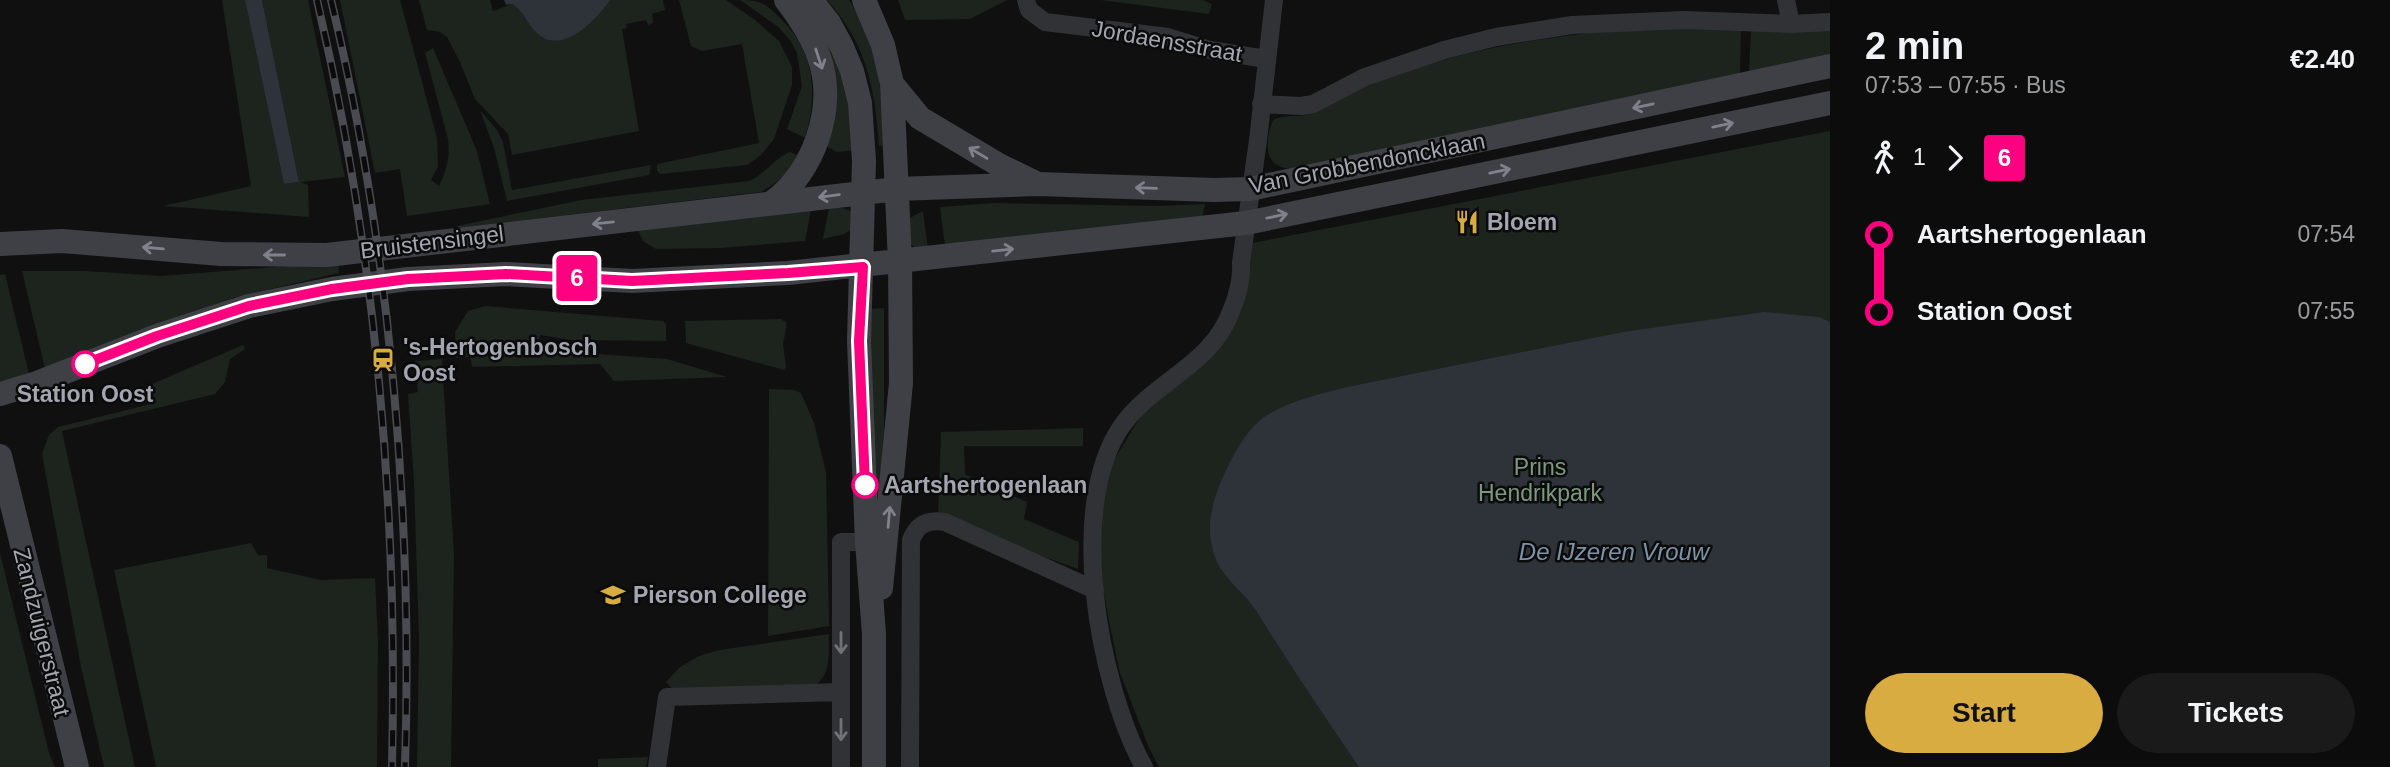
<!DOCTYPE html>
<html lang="en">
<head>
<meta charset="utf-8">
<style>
	:root { --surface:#0c0c0d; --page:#1a1a1b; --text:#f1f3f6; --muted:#9a9b9d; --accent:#d8ac40 }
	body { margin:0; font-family:Helvetica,sans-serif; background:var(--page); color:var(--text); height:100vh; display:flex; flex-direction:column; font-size:26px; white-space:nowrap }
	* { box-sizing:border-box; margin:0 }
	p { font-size:23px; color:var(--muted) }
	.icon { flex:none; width:38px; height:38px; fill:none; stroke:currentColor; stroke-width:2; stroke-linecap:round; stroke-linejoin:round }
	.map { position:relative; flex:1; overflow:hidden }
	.side { display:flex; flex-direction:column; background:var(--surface); width:560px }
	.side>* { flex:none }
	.badge { padding:0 14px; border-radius:5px; font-size:24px; line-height:46px }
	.map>.badge { position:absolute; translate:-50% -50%; box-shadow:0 0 0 4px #fff }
	.legs { display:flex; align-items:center; gap:10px; height:77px; padding:0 35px; font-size:23px }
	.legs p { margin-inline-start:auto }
	.head { display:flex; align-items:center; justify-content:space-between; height:119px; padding:0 35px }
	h1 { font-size:38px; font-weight:700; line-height:52px }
	.primary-button { display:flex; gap:14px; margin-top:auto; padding:14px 35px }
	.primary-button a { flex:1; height:80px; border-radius:42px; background:var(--accent); color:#111; font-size:28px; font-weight:700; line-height:80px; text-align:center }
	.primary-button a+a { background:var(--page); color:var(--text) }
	ul { padding:0 35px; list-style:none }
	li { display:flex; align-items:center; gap:24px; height:77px; font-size:26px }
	li i { display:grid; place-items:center; width:10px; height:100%; margin:0 9px; background:currentColor }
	li i::after { content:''; width:18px; height:18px; margin:-9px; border:5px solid; border-radius:50%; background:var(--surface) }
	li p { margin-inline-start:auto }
	li:first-child i { background:linear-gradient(#0000 50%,currentColor 0) }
	li:last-child i { background:linear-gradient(currentColor 50%,#0000 0) }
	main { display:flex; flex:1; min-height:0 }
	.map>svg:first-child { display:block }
</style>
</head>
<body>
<main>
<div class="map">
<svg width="1830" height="767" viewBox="0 0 1830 767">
	<rect width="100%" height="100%" fill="#101011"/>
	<path fill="#1d231d" d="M222 0H245L284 184 299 182 262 0H308L345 177 301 182 308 185 309 217 163 206 251 186Z
		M340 0H400L437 138 438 166 431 180 439 186C447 169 450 157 448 139L425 53 433 48 477 151 490 204 407 216 400 169 375 173Z
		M419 0H490L493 11 512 4 526 15 528 21 610 0H663L665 10 652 14 653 23 648 25 646 20 626 24 627 28 622 29 639 131 512 155 508 134 475 99 460 62 447 37 440 32 427 30Z
		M679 0H726L755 20 779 41 792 67V85L774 139 761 155 753 161 747 165 660 174 657 170V164L759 143 742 44 702 51 691 46Z
		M740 0C762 0 767 5 782 20 815 52 818 95 805 138L787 129 802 86 797 53 790 40 777 26Z
		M827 0H849C881 47 882 92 883 146H879C875 89 867 44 827 0Z
		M898 0H1007L970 19 905 20Z
		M1100 0H1203L1212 4 1209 14Z
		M1644 28 1741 30 1740 74 1314 165C1305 166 1294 169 1285 168 1262 164 1266 136 1273 120 1287 113 1300 119 1314 112 1330 105 1345 95 1362 88 1451 50 1549 35 1644 28Z
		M1751 31H1830V56L1749 72Z
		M823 36 846 72 856 150 837 152 826 146Z
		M480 110 497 130 503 142 512 190 651 165 649 175 507 201 494 148Z
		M1830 131V767H1159L1149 748 1120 673 1111 631 1094 541 1102 480 1143 412 1211 355 1247 244Z
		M790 152 797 155C788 174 778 182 761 192L458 228 457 226 581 200 749 181C765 174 776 157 790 152Z
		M993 203 1158 206 1205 204 1202 218 945 246 940 207Z
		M840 207 853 212V229L844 234 823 239 829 208Z
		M811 210 805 241 720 248 656 249 643 241 638 230Z
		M923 211 928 249 914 247 909 242 906 220Z
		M338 262 339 273 233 298 45 369 22 271H86L161 276Z
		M5 274 29 374 0 381V275Z
		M485 306 663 321 666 324V341L571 340 540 335 538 346 570 352 667 359 727 377 614 381 600 364 472 367 470 357 456 358 455 332 468 311Z
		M884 308V432L878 508 870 379 871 309Z
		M781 319 787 323 783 345 786 367 784 370 686 343 685 321Z
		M243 345 245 349 230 359 225 382 215 394 62 431 135 767H104L81 667 42 454 49 435 58 427 147 405 145 387Z
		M442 359 454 555 451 767H417L419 639 414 482 408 394 418 392 415 361Z
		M769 389 794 390 801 393 814 423 826 472 829 626 768 636Z
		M1083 428V446H964L965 474 1027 502 1024 519 1079 542 1078 569 1033 553 955 517H938L941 432Z
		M251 543 258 555H267V568L321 580 375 578 378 640 377 767H156L114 570Z
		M0 553 49 753 55 767H0Z
		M829 634C828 653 832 671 817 684L673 690 666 682 680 667 699 656 719 650Z
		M648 757 646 767H598V759Z"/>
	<path fill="#2d3339" d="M245 0H262L299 182 284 184Z
		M504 0H610C597 19 562 57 537 33 526 23 526 13 512 4L506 5Z
		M1764 312 1819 317 1830 322V767H1359C1324 716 1289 664 1257 612 1246 594 1226 581 1217 562 1211 549 1208 530 1211 515 1215 488 1238 440 1258 422 1280 403 1320 394 1347 387L1623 332Z"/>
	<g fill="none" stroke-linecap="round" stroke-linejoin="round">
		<path stroke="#313235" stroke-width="18" d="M1026 0 1029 10 1045 22 1168 37 1210 50 1266 59
			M1786 0 1791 24
			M1261 104 1301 106 1313 104 1365 77 1444 50 1496 37 1572 25 1684 20 1791 24 1830 22
			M657 767 667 697 841 692
			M841 767V542H867
			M910 767 911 540C917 524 928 519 945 522L1095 590
			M1144 767C1099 686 1063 497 1127 419 1161 378 1213 363 1232 309 1238 294 1242 279 1241 263L1258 140 1274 0"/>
		<path stroke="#3f4045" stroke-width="24" d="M811 0 829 23 842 47 852 71 860 103 864 161 859 341 867 542 874 634V767
			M864 0 883 45 892 84 900 262 901 383 881 588
			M892 84 920 118 999 165 1034 182
			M771 203C814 173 837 107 819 57 812 36 799 17 786 0
			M0 244 62 241 221 254 327 255 897 189 1038 184 1214 190 1250 189 1830 66
			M0 394 37 383 157 336 249 306 332 289 408 279 506 274 632 281 788 273 1246 223 1830 103
			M0 456 77 767"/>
		<g stroke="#4a4b50" stroke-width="8">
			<path id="rail" d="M317 0C376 251 398 510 392 767
				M331 0C390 244 413 516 405 767"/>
		</g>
		<use href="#rail" stroke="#0b0b0c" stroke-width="5" stroke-dasharray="16" stroke-linecap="butt"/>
	</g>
	<defs><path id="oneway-shaft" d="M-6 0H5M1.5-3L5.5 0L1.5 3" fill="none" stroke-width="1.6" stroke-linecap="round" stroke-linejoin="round" transform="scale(1.75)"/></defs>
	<g stroke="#80828b">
		<use href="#oneway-shaft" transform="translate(819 59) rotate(72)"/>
		<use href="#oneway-shaft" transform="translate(1643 106) rotate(168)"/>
		<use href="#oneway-shaft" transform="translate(1723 125) rotate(-12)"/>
		<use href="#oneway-shaft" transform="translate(978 153) rotate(-149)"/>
		<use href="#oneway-shaft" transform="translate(1500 171) rotate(-12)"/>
		<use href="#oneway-shaft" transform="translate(1146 188) rotate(-178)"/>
		<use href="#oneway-shaft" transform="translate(829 196) rotate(173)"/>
		<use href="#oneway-shaft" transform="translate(1277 216) rotate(-12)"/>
		<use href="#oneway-shaft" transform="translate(603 223) rotate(174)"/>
		<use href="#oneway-shaft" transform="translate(153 248) rotate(-175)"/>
		<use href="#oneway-shaft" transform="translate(1003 250) rotate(-6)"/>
		<use href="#oneway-shaft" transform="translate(274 255) rotate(-180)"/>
		<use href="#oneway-shaft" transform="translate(889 517) rotate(-85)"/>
	</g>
	<g stroke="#707279">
		<use href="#oneway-shaft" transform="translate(841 643) rotate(90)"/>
		<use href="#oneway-shaft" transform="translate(841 730) rotate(90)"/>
	</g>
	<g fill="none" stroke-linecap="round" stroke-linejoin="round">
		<g stroke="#fff" stroke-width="16">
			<path id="line-1" d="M85 364 157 336 249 306 332 289 408 279 506 274 632 281 788 273 863 267 859 341 865 485"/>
		</g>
		<use href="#line-1" stroke="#ff0080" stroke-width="10"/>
	</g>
	<defs>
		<g id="restaurant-bare" transform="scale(1.89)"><path d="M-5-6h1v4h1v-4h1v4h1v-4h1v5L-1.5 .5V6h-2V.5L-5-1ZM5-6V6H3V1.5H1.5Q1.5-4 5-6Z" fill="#d8ac40" stroke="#0b0b0c" stroke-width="2.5" paint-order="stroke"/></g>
		<g id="station-bare" transform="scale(1.89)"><path d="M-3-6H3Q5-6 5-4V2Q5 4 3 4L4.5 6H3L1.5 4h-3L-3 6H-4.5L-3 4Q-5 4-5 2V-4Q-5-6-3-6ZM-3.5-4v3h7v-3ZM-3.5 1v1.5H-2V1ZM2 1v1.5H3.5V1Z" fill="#d8ac40" stroke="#0b0b0c" stroke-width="2.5" paint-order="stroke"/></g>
		<g id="school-bare" transform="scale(1.89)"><path d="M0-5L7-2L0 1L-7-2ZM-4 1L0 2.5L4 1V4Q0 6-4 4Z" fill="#d8ac40" stroke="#0b0b0c" stroke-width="2.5" paint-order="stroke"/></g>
	</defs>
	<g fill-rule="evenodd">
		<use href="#restaurant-bare" x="1467" y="222"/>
		<use href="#station-bare" x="383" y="360"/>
		<use href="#school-bare" x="613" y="595"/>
	</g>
	<g fill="#fff" stroke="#ff0080" stroke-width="3.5">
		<circle cx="85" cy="364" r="12"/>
		<circle cx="865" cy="485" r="12"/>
	</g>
	<g text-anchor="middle" stroke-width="5" stroke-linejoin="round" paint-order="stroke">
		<g font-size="23" fill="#a3a6b0" stroke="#0b0b0c">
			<text transform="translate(1167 41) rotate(10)" y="8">Jordaensstraat</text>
			<text transform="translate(1367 163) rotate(-11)" y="8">Van Grobbendoncklaan</text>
			<text transform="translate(432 242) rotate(-7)" y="8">Bruistensingel</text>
			<text transform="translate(42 632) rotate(76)" y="8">Zandzuigerstraat</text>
		</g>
		<g font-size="23" font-weight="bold" fill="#a3a6b0" stroke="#0b0b0c" text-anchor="start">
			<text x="1487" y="230">Bloem</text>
			<text x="403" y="355">'s-Hertogenbosch<tspan x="403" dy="26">Oost</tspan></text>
			<text x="633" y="603">Pierson College</text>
		</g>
		<g font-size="23" font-weight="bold" fill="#a3a6b0" stroke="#0b0b0c">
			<text x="85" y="402">Station Oost</text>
			<text x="884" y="493" text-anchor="start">Aartshertogenlaan</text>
		</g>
		<g font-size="23" fill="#7c997f" stroke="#0b0b0c">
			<text x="1540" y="475">Prins<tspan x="1540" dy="26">Hendrikpark</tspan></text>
		</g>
		<g font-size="24" font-style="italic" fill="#7d92a7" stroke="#0b0b0c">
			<text x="1614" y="560">De IJzeren Vrouw</text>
		</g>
	</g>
</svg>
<b class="badge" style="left:577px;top:278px;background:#ff0080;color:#fff">6</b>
</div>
<section class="side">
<div class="head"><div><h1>2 min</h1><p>07:53 – 07:55 · Bus</p></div><b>€2.40</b></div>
<div class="legs"><svg class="icon" aria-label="walk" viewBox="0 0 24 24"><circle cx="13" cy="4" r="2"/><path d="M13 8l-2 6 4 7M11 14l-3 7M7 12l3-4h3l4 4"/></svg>1<svg class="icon" aria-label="forward" viewBox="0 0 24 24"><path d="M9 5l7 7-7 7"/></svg><b class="badge" style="background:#ff0080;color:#fff">6</b></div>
<ul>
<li><i style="color:#ff0080"></i><b>Aartshertogenlaan</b><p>07:54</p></li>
<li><i style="color:#ff0080"></i><b>Station Oost</b><p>07:55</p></li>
</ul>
<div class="primary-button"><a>Start</a><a>Tickets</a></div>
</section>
</main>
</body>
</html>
